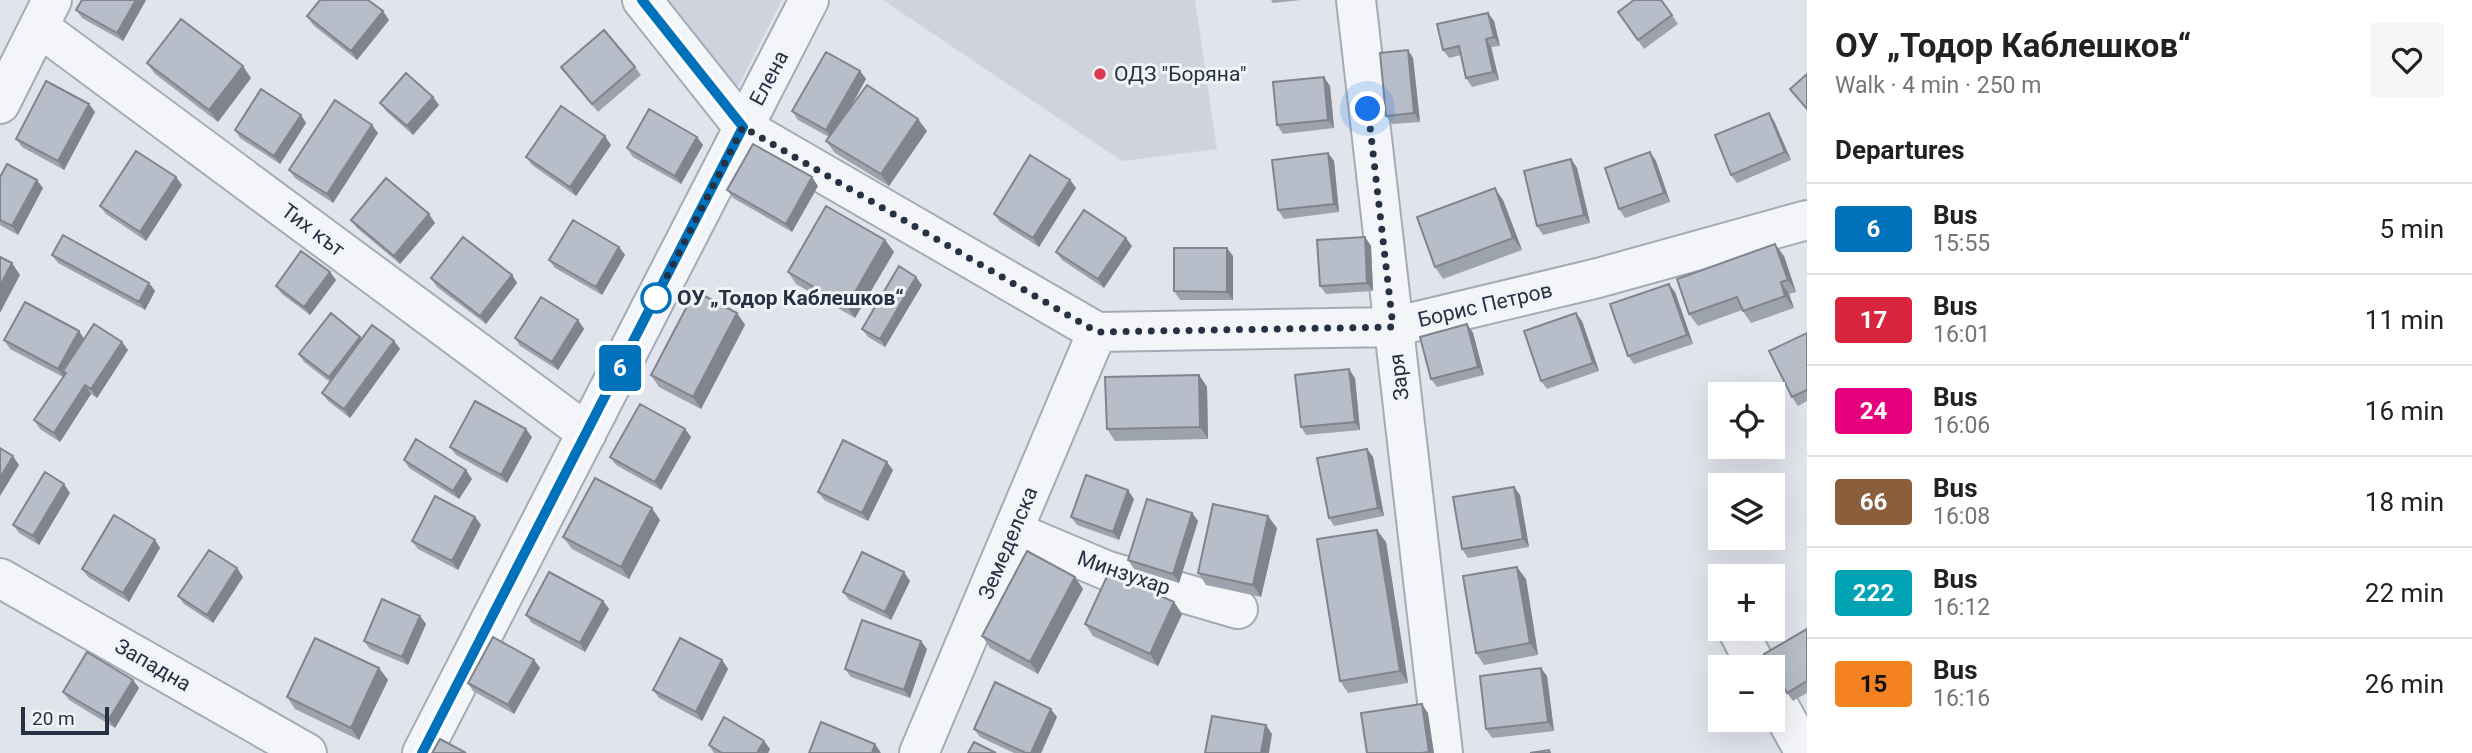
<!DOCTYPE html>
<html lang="en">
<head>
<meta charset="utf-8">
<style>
	:root { --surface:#fff; --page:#f6f6f6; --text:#222; --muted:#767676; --line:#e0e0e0 }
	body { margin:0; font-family:Roboto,sans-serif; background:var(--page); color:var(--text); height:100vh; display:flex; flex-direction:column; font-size:26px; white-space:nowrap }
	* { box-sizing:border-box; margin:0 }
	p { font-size:23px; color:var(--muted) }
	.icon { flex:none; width:38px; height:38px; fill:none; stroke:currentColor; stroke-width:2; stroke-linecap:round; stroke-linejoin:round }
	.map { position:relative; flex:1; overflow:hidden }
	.sheet { display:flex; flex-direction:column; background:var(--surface); width:665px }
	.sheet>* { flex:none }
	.badge { padding:0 14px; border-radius:5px; font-size:24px; line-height:46px }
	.buttons { position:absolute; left:1708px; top:382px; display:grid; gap:14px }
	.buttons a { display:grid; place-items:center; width:77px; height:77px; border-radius:0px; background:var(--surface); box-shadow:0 7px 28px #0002; font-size:35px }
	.scale { position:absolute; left:21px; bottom:18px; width:88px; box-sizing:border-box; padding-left:7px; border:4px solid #273144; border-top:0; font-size:19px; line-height:24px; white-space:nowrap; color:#273144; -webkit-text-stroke:5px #f0f3f8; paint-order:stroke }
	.you { position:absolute; width:35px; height:35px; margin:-18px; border:5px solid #fff; border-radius:50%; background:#1a73e8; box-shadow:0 0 0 10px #1a73e833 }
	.map>.badge { position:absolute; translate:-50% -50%; box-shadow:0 0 0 4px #fff }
	h2 { padding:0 28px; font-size:26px; line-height:63px }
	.round { display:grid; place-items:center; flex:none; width:74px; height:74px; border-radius:0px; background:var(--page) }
	.overview { display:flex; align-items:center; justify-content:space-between; height:119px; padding:0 28px }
	h1 { font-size:33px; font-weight:700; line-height:52px }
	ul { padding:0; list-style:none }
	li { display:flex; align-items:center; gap:21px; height:91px; padding:0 28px; border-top:2px solid var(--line) }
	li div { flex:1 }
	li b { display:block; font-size:26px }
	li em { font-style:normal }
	li .badge { min-width:77px; font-weight:700; text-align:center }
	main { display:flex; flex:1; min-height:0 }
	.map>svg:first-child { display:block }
</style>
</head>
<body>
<main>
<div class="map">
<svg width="1807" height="753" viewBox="0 0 1807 753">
	<rect width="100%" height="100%" fill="#e1e4eb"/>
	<path fill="#ced3dd" d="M656 0H782L730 102Z
		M883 0H1195L1217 149 1122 161Z"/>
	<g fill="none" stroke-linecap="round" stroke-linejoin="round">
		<g stroke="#a5abb6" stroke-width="42">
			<path id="minor" d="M642 0 743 127 1097 332 1393 327 1598 278 1807 220
				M1356 0 1443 753
				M39 27 587 433
				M0 104 52 0
				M1013 531 1108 571 1238 609
				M0 578 307 753
				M1738 631 1757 667
				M1773 695 1805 753
				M422 753 809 0
				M919 753 1097 332"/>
		</g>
		<use href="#minor" stroke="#f4f5f9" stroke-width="38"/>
	</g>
	<path fill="#9da3ad" d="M146 0 123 41 82 18 76 10Z
		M1271 0H1301L1273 3Z
		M1634 0H1662L1678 24 1644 49 1618 12Z
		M1488 13 1494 21 1500 46 1491 47 1499 80 1472 87 1466 78 1461 55 1449 58 1443 50Z
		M307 16 389 20 357 60 313 25Z
		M1408 50 1413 58 1420 122 1392 124 1386 116Z
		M147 63 251 78 218 122 155 74Z
		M561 67H635L641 75 598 112Z
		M860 71 866 79 849 110 927 131 889 186 835 153 826 141 829 137 798 120 792 111Z
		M1330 86 1334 128 1283 134 1277 125Z
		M433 97 439 105 413 135 386 111 380 103Z
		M89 104 95 112 64 170 22 147 16 139Z
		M301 115 306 123 280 164 240 138 235 130Z
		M1774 121 1791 160 1737 183 1731 175Z
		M378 133 333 203 295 178 289 170Z
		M697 137 703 145 681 184 633 157 627 148Z
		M611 145 576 196 532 165 526 157Z
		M1650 152 1656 161 1670 202 1625 218 1619 209Z
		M1328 153 1334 161 1339 212 1284 219 1278 210Z
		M1571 159 1577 168 1590 223 1543 235 1537 226Z
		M0 177 43 188 18 235 0 225Z
		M176 177 182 185 146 241 106 214 100 206Z
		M1070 180 1076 188 1039 247 1000 222 994 214Z
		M818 186 792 232 733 198 727 190Z
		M1503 200 1522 250 1443 279 1435 267Z
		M351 220 435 223 400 264 357 228Z
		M1365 237 1371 246 1373 291 1326 294 1320 286Z
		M885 240 894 252 855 318 796 284 788 272Z
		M1132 246 1104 288 1062 260 1056 252Z
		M619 247 625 255 602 295 555 268 549 260Z
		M52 255 149 283 155 291 145 310 58 263Z
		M1233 256V300H1180L1174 291Z
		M1784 256 1796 292 1789 294 1794 308 1751 323 1742 310 1698 326 1689 314Z
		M330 272 336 280 310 315 282 294 276 286Z
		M512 275 517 283 486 324 437 287 431 278Z
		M922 285 885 347 868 337 862 329Z
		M1675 292 1693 344 1634 364 1628 356Z
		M737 313 745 325 701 409 659 387 651 375Z
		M578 320 584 329 558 370 520 346 515 338Z
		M1582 321 1599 371 1547 389 1541 381Z
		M1467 324 1473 333 1484 375 1437 387 1431 379Z
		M1807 333V401L1798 406 1792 397Z
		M360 337 362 339 394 341 400 349 350 418 328 401 322 393 330 382 304 362 299 354Z
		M84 339 122 342 128 350 97 398 91 394 60 442 40 429 34 420 63 377 10 349 4 340Z
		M1199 375 1207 387 1208 439 1115 441 1107 429Z
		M1355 378 1360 430 1306 435 1301 427Z
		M685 429 691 437 661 490 616 465 610 457Z
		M532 437 507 483 456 455 450 447Z
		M1367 449 1373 457 1384 516 1334 526 1329 518Z
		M404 460 472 479 459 499 409 468Z
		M893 470 868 521 824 500 818 492Z
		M1514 487 1520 495 1529 547 1468 558 1462 549Z
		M70 493 39 545 19 533 13 525Z
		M1134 499 1119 540 1077 525 1071 517Z
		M1192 513 1198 521 1179 583 1134 569 1128 560Z
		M475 517 481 525 458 570 418 549 412 541Z
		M660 520 629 579 572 549 563 537Z
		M1277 528 1261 597 1206 585 1198 573Z
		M155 540 160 548 129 602 88 577 82 569Z
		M1386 542 1408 683 1348 693 1340 681Z
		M243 577 213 623 184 604 178 596Z
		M1075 577 1083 589 1038 674 990 648 982 636Z
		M1526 579 1538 655 1484 665 1476 653Z
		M910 581 891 620 849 600 843 592Z
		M603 601 609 609 585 652 532 623 526 615Z
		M1174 602 1182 614 1158 666 1093 636 1085 624Z
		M420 616 426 624 408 665 370 649 364 641Z
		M1807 629V693L1793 701 1787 693Z
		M927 649 910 698 851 677 845 669Z
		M534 660 540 668 514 714 473 691 468 683Z
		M722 660 728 669 702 721 659 698 653 690Z
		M379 668 388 680 359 740 295 709 287 697Z
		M1547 676 1554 731 1492 738 1486 729Z
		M133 680 139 688 115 728 69 700 63 692Z
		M1057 717 1041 753H1014L980 737 974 729Z
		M764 741 770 749 768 753H714L709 745Z"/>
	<path fill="#80848d" d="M136 0H146L123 41 117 33Z
		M383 11 389 20 357 60 351 51Z
		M1488 13 1494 21 1500 46 1494 37Z
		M1486 39 1491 47 1499 80 1493 72Z
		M1408 50 1413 58 1420 122 1414 113Z
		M243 66 251 78 218 122 209 110Z
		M860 71 866 79 832 139 826 130Z
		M1324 77 1330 86 1334 128 1328 120Z
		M433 97 439 105 413 135 407 126Z
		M89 104 95 112 64 170 58 161Z
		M1769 113 1774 121 1791 160 1785 152Z
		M301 115 306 123 280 164 274 156Z
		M918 119 927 131 889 186 881 174Z
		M372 125 378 133 333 203 327 194Z
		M605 136 611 145 576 196 570 187Z
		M697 137 703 145 681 184 675 176Z
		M1650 152 1656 161 1670 202 1664 193Z
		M1328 153 1334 161 1339 212 1334 204Z
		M1571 159 1577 168 1590 223 1584 215Z
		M176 177 182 185 146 241 140 232Z
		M812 177 818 186 792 232 786 224Z
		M37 180 43 188 18 235 12 226Z
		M1070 180 1076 188 1039 247 1033 238Z
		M1495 188 1503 200 1522 250 1513 238Z
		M429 214 435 223 400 264 394 256Z
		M1365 237 1371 246 1373 291 1367 283Z
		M1126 238 1132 246 1104 288 1098 279Z
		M885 240 894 252 855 318 847 306Z
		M1775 244 1784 256 1796 292 1788 280Z
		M619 247 625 255 602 295 596 287Z
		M1227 248 1233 256V300L1227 292Z
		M12 263 20 275 0 313V286Z
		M330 272 336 280 310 315 304 307Z
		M512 275 517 283 486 324 480 316Z
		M916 277 922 285 885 347 880 339Z
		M1781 282 1789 294 1794 308 1785 296Z
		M149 283 155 291 145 310 139 302Z
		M1669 284 1675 292 1693 344 1687 335Z
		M737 313 745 325 701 409 693 397Z
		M1576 313 1582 321 1599 371 1593 363Z
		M578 320 584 329 558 370 552 362Z
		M1467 324 1473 333 1484 375 1478 367Z
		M79 331 85 340 63 371 66 375 64 378 58 369Z
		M360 337 366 345 334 386 329 377Z
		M394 341 400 349 350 418 344 409Z
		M122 342 128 350 97 398 91 389Z
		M1349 369 1355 378 1360 430 1355 422Z
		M1199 375 1207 387 1208 439 1200 427Z
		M85 385 91 394 60 442 54 433Z
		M526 429 532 437 507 483 501 475Z
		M685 429 691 437 661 490 655 482Z
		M1367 449 1373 457 1384 516 1378 508Z
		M13 456 19 465 0 496V478Z
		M887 462 893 470 868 521 862 513Z
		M466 470 472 479 459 499 453 491Z
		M64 484 70 493 39 545 33 536Z
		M1514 487 1520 495 1529 547 1523 539Z
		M1128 490 1134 499 1119 540 1113 532Z
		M652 508 660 520 629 579 621 567Z
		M1192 513 1198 521 1179 583 1173 574Z
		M1268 516 1277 528 1261 597 1253 585Z
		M475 517 481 525 458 570 452 561Z
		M1377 530 1386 542 1408 683 1400 671Z
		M155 540 160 548 129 602 123 593Z
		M1517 567 1526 579 1538 655 1530 643Z
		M237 568 243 577 213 623 207 615Z
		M904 572 910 581 891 620 885 612Z
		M1075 577 1083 589 1038 674 1030 662Z
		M603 601 609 609 585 652 580 643Z
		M1174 602 1182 614 1158 666 1150 654Z
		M420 616 426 624 408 665 402 657Z
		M921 641 927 649 910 698 904 690Z
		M534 660 540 668 514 714 508 705Z
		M722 660 728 669 702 721 696 712Z
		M379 668 388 680 359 740 351 728Z
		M1541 668 1547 676 1554 731 1548 722Z
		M133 680 139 688 115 728 109 719Z
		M1422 704 1428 713 1434 753H1430L1429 752Z
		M1051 709 1057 717 1041 753H1031Z
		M1266 725 1272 734 1269 753H1261Z
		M764 741 770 749 768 753H757Z
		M875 744 881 753H872Z"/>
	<path fill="#b7bdc9" stroke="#80848d" stroke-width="2" d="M82 0H136L117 33 76 10Z
		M320 0H368L383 11 351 51 307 16Z
		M1634 0H1661L1672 15 1638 40 1618 12Z
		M1488 13 1494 37 1486 39 1493 72 1466 78 1459 46 1443 50 1437 24Z
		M181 19 243 66 209 110 147 63Z
		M604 30 635 67 592 104 561 67Z
		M1408 50 1414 113 1386 116 1380 53Z
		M826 52 860 71 826 130 792 111Z
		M406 73 433 97 407 126 380 103Z
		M1807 74V109L1790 89Z
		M1324 77 1328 120 1277 125 1273 82Z
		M46 81 89 104 58 161 16 139Z
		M867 85 918 119 881 174 826 141Z
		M261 89 301 115 274 156 235 130Z
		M335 100 372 125 327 194 289 170Z
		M561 106 605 136 570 187 526 157Z
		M649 109 697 137 675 176 627 148Z
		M1769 113 1785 152 1731 175 1715 135Z
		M753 144 812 177 786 224 727 190Z
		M136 151 176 177 140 232 100 206Z
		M1650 152 1664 193 1619 209 1605 168Z
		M1328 153 1334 204 1278 210 1272 160Z
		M1030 155 1070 180 1033 238 994 214Z
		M1571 159 1584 215 1537 226 1524 171Z
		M7 164 37 180 12 226 0 220V177Z
		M386 178 429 214 394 256 351 220Z
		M1495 188 1513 238 1435 267 1417 217Z
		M826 206 885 240 847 306 788 272Z
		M1084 210 1126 238 1098 279 1056 252Z
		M573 220 619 247 596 287 549 260Z
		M63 235 149 283 139 302 52 255Z
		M463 237 512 275 480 316 431 278Z
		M1365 237 1367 283 1320 286 1317 240Z
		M1775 244 1788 280 1781 282 1785 296 1743 311 1737 297 1689 314 1677 279Z
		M1174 248H1227V292L1174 291Z
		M301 251 330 272 304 307 276 286Z
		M0 257 12 263 0 286Z
		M899 266 916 277 880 339 862 329Z
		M1669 284 1687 335 1628 356 1610 304Z
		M695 291 737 313 693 397 651 375Z
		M541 297 578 320 552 362 515 338Z
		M25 302 79 331 58 369 4 340Z
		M331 313 360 337 329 377 299 354Z
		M1576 313 1593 363 1541 381 1524 331Z
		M94 324 122 342 91 389 85 385 54 433 34 420 66 373 63 371Z
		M1467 324 1478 367 1431 379 1420 337Z
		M372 325 394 341 344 409 322 393Z
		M1807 333V390L1792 397 1769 351Z
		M1349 369 1355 422 1301 427 1295 375Z
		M1199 375 1200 427 1107 429 1105 377Z
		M475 401 526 429 501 475 450 447Z
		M640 404 685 429 655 482 610 457Z
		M416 439 466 470 453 491 404 460Z
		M843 440 887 462 862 513 818 492Z
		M0 448 13 456 0 478Z
		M1367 449 1378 508 1329 518 1317 458Z
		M45 472 64 484 33 536 13 525Z
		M1086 475 1128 490 1113 532 1071 517Z
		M595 478 652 508 621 567 563 537Z
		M1514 487 1523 539 1462 549 1453 497Z
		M435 496 475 517 452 561 412 541Z
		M1147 499 1192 513 1173 574 1128 560Z
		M1213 504 1268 516 1253 585 1198 573Z
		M114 515 155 540 123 593 82 569Z
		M1377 530 1400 671 1340 681 1317 539Z
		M209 550 237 568 207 615 178 596Z
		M1027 551 1075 577 1030 662 982 636Z
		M862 552 904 572 885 612 843 592Z
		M1517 567 1530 643 1476 653 1463 576Z
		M549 572 603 601 580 643 526 615Z
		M1109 572 1174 602 1150 654 1085 624Z
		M382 599 420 616 402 657 364 641Z
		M862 620 921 641 904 690 845 669Z
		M1807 629V681L1787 693 1773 667 1764 654Z
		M493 637 534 660 508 705 468 683Z
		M315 638 379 668 351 728 287 697Z
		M680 638 722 660 696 712 653 690Z
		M87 652 133 680 109 719 63 692Z
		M1541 668 1548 722 1486 729 1480 676Z
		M995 682 1051 709 1031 753H1026L974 729Z
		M1422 704 1429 752 1421 753H1367L1361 713Z
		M1212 716 1266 725 1261 753H1205Z
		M724 717 764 741 757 753H722L709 745Z
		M821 722 875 744 872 753H809Z
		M440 739 466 753H432Z
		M974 742 996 753H968Z
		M1549 750 1550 753H1530Z"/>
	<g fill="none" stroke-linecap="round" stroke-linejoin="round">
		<g stroke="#fff" stroke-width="16">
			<path id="line" d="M422 753 743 127 642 0"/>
		</g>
		<use href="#line" stroke="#0072bc" stroke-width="10"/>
		<path stroke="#273144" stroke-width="7" stroke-dasharray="0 12.6" d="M656 298 743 127 1097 332 1393 327 1368 109"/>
	</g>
	<circle fill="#dc3a51" stroke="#f0f3f8" stroke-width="2.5" cx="1100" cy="74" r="7"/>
	<circle fill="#fff" stroke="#0072bc" stroke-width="3.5" cx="656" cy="298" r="14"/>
	<g text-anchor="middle" stroke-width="6" stroke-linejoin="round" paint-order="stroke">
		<g font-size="21" fill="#273144" stroke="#f0f3f8" text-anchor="start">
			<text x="1114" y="81">ОДЗ "Боряна"</text>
		</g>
		<g font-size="21" fill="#273144" stroke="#f0f3f8">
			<text transform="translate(769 78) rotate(-62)" y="7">Елена</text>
			<text transform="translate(313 230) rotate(37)" y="7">Тих кът</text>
			<text transform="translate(1485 305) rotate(-13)" y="7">Борис Петров</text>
			<text transform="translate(1399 377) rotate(-97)" y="7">Заря</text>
			<text transform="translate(1008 543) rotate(-67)" y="7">Земеделска</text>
			<text transform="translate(1124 573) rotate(19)" y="7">Минзухар</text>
			<text transform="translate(153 665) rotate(30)" y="7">Западна</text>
		</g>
		<g font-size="21" font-weight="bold" fill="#273144" stroke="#f0f3f8" text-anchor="start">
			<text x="677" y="305">ОУ „Тодор Каблешков“</text>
		</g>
	</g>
</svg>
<div class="buttons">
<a><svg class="icon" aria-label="locate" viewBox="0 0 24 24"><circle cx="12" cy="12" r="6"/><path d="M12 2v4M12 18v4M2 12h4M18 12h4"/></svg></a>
<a><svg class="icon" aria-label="layers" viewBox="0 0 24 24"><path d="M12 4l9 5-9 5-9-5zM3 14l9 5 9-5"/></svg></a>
<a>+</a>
<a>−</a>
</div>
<div class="scale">20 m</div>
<div class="you" style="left:1368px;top:109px"></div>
<b class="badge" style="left:620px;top:368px;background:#0072bc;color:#fff">6</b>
</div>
<section class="sheet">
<div class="overview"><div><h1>ОУ „Тодор Каблешков“</h1><p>Walk · 4 min · 250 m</p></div><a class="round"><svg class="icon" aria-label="heart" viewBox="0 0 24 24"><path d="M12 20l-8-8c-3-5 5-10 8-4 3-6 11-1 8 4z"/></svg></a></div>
<h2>Departures</h2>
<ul>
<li><span class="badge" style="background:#0072bc;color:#fff">6</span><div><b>Bus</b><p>15:55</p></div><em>5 min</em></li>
<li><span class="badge" style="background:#d7263d;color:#fff">17</span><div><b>Bus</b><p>16:01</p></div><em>11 min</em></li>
<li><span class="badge" style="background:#e6007e;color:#fff">24</span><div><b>Bus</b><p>16:06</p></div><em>16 min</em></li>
<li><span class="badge" style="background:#8b5e3c;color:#fff">66</span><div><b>Bus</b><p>16:08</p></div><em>18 min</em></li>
<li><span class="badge" style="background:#00a3b4;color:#fff">222</span><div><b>Bus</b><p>16:12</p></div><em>22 min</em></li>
<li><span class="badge" style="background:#f58220;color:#111">15</span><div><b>Bus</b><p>16:16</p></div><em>26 min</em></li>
</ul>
</section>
</main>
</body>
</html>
